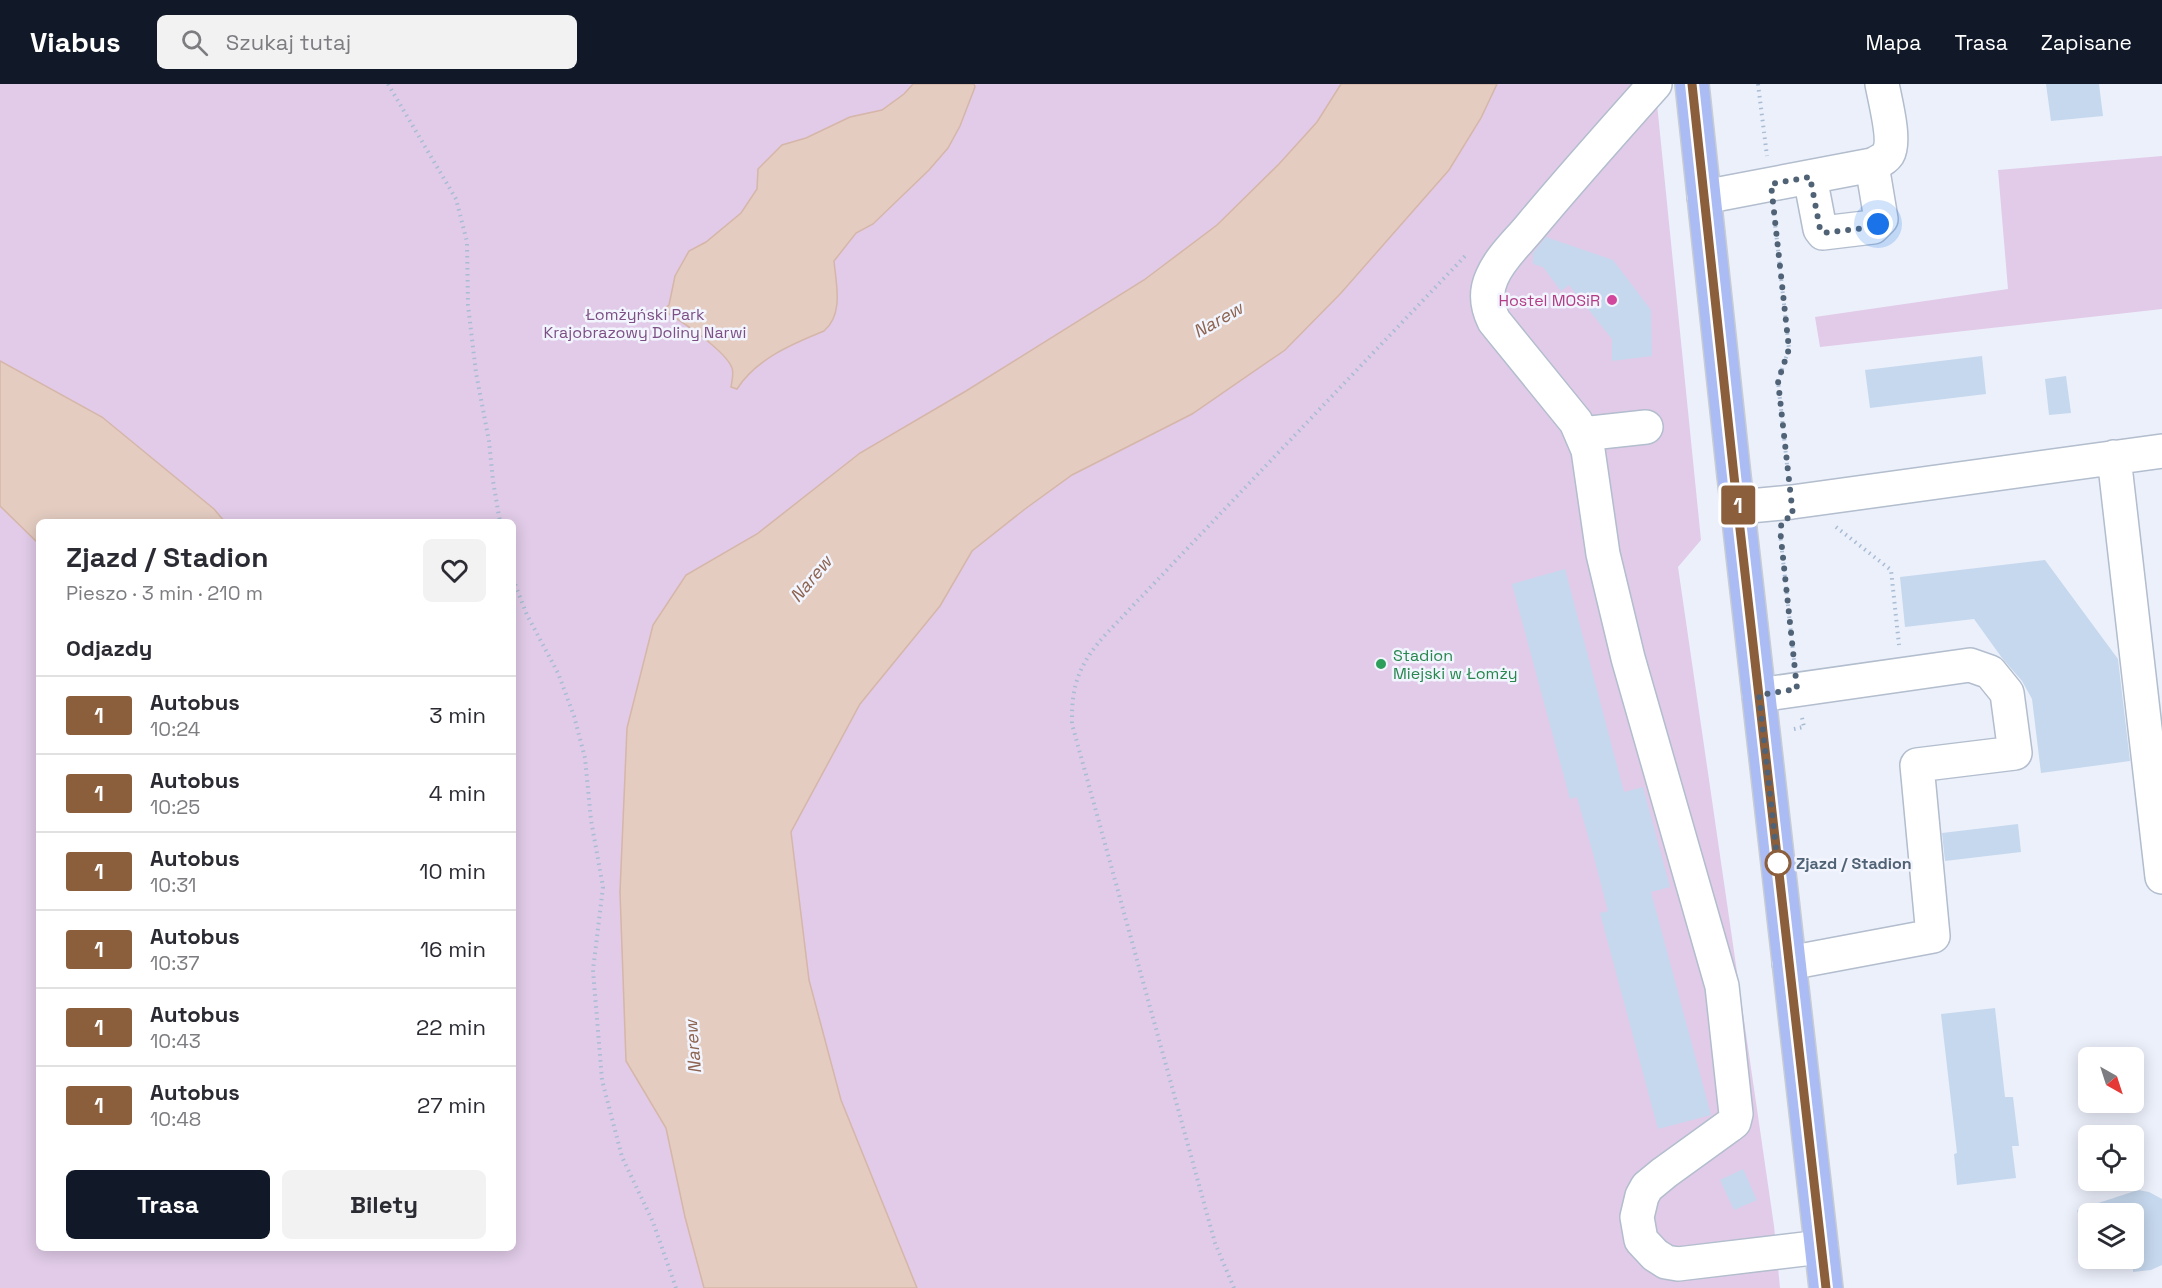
<!DOCTYPE html>
<html lang="pl">
<head>
<meta charset="utf-8">
<style>
	:root { --surface:#fff; --page:#f2f2f3; --text:#2b2b33; --muted:#7c7c81; --line:#e1e1e2; --accent:#111827 }
	body { margin:0; font-family:"Space Grotesk",sans-serif; background:var(--page); color:var(--text); height:100vh; display:flex; flex-direction:column; font-size:22px; white-space:nowrap }
	* { box-sizing:border-box; margin:0 }
	p { font-size:20px; color:var(--muted) }
	.icon { flex:none; width:33px; height:33px; fill:none; stroke:currentColor; stroke-width:2; stroke-linecap:round; stroke-linejoin:round }
	.map { position:relative; flex:1; overflow:hidden }
	.panel { position:absolute; left:36px; top:435px; width:480px; height:732px; display:flex; flex-direction:column; background:var(--surface); border-radius:9px; box-shadow:0 3px 15px #0003 }
	.panel>* { flex:none }
	.badge { padding:0 12px; border-radius:4px; font-size:21px; line-height:39px }
	.needle { width:39px; rotate:141deg }
	.buttons { position:absolute; left:2078px; top:963px; display:grid; gap:12px }
	.buttons a { display:grid; place-items:center; width:66px; height:66px; border-radius:9px; background:var(--surface); box-shadow:0 3px 15px #0003; font-size:30px }
	.you { position:absolute; width:30px; height:30px; margin:-15px; border:4px solid #fff; border-radius:50%; background:#1a73e8; box-shadow:0 0 0 9px #1a73e833 }
	.map>.badge { position:absolute; translate:-50% -50%; box-shadow:0 0 0 3px #fff }
	h2 { padding:0 30px; font-size:22px; line-height:54px }
	.round { display:grid; place-items:center; flex:none; width:63px; height:63px; border-radius:9px; background:var(--page) }
	.headline { display:flex; align-items:center; justify-content:space-between; height:102px; padding:0 30px }
	h1 { font-size:28px; font-weight:600; line-height:45px }
	.cta { display:flex; gap:12px; margin-top:auto; padding:12px 30px }
	.cta a { flex:1; height:69px; border-radius:9px; background:var(--accent); color:#fff; font-size:24px; font-weight:600; line-height:69px; text-align:center }
	.cta a+a { background:var(--page); color:var(--text) }
	ul { padding:0; list-style:none }
	li { display:flex; align-items:center; gap:18px; height:78px; padding:0 30px; border-top:2px solid var(--line) }
	li div { flex:1 }
	li b { display:block; font-size:22px }
	li em { font-style:normal }
	li .badge { min-width:66px; font-weight:700; text-align:center }
	header { display:flex; align-items:center; gap:36px; box-sizing:border-box; height:84px; padding:0 30px; background:var(--accent); color:#fff }
	header strong { font-size:28px }
	nav { display:flex; gap:33px; margin-inline-start:auto; font-size:21px }
	.search { width:420px; height:54px; background:var(--page); display:flex; align-items:center; gap:15px; box-sizing:border-box; padding:0 21px; border-radius:9px; color:var(--muted); font-size:22px }
	.map>svg:first-child { display:block }
</style>
</head>
<body>
<header>
<strong>Viabus</strong>
<div class="search"><svg class="icon" aria-label="search" viewBox="0 0 24 24"><circle cx="10" cy="10" r="6"/><path d="M15 15l6 6"/></svg>Szukaj tutaj</div>
<nav><a>Mapa</a><a>Trasa</a><a>Zapisane</a></nav>
</header>
<div class="map">
<svg width="2162" height="1204" viewBox="0 0 2162 1204">
	<rect width="100%" height="100%" fill="#ecf0fb"/>
	<path fill="#e1cbe8" fill-rule="evenodd" d="M0 0H1341L1294 73 1178 190 709 517 779 1204H0ZM39 438H513V1164H39Z
		M1497 0H1655L1701 456 1678 483 1774 1142 1780 1204H917L841 1016 809 896 791 748 860 620 940 522 972 467 1025 425 1072 391 1192 330 1449 86 1481 34Z
		M2162 72V225L1820 263 1815 233 2008 205 1998 86Z"/>
	<path fill="#e4ccc1" stroke="#d5b6a8" stroke-width="1.5" d="M913 0H974L975 3 960 42 948 64 929 86 873 140 856 149 834 177C836 200 844 230 824 247 792 260 756 275 737 305L731 303C732 297 734 289 732 284 726 267 679 235 662 226L669 221 675 192 689 167 706 158 741 129 757 105 758 85 782 61 806 54 850 33 882 26 904 10Z
		M1341 0H1497L1481 34 1449 86 1341 209 1285 266 1192 330 1072 391 1025 425 972 467 940 522 860 620 791 748 809 896 841 1016 917 1204H704L685 1133 666 1044 626 977 620 808 627 644 653 541 686 491 757 450 860 369 966 307 1144 196 1217 141 1279 80 1317 38Z
		M0 277 102 333 214 425 225 438H39V460L0 422Z"/>
	<path fill="#c6d8ee" d="M2046 0H2099L2103 32 2051 37Z
		M1546 153 1613 176 1651 226 1652 272 1612 277V255L1569 201 1561 207 1543 183 1533 180V169Z
		M1982 272 1986 310 1870 324 1865 286Z
		M2066 292 2071 329 2049 331 2045 295Z
		M2045 476 2118 575 2130 677 2041 689 2032 615 2022 597 2002 574 1974 535 1905 543 1900 493Z
		M1565 485 1624 708 1643 703 1670 803 1651 808 1711 1031 1658 1045 1600 829 1608 827 1592 766 1577 713 1570 715 1512 500Z
		M2018 740 2021 768 1945 777 1942 749Z
		M1995 924 2005 1013H2013L2019 1062H2012L2016 1094 1957 1101 1954 1070 1957 1069 1941 930Z
		M1743 1085 1757 1116 1734 1126 1720 1096Z
		M2138 1106 2149 1108 2162 1115V1181L2151 1186 2133 1188V1130H2078L2077 1126Z"/>
	<g fill="none" stroke-linecap="round" stroke-linejoin="round">
		<g stroke="#b2bdcd" stroke-width="36">
			<path id="minor" d="M1655 0C1613 47 1571 94 1531 142 1518 158 1500 174 1492 193 1485 208 1487 223 1494 237L1576 338 1588 366 1603 470 1628 574 1722 902 1736 1030 1734 1038 1729 1042 1664 1089 1647 1103 1642 1112 1637 1133 1641 1156 1655 1171 1666 1178 1678 1180 1821 1163
				M1810 93 1820 145 1823 149 1873 143 1881 135 1872 81
				M1704 113 1872 81C1878 78 1884 76 1888 70 1896 57 1885 16 1882 0
				M1582 350 1646 343
				M2114 373 2162 793
				M1739 423 1792 418 2162 367
				M1759 611 1970 581 1990 588 2007 609 2015 669 1917 681 1933 852 1789 879"/>
		</g>
		<g stroke="#c7cdd3" stroke-width="36">
			<path id="major" d="M1692 0 1734 392 1826 1204"/>
		</g>
		<path stroke="#a8bcd4" stroke-width="4" stroke-dasharray="1.5 4.5" stroke-linecap="butt" d="M388 0 456 115 467 158 468 221 476 289 489 357 493 397 500 438
			M1758 0 1767 72
			M1774 130 1789 265 1778 297 1788 390
			M1836 443 1891 486 1899 561
			M1780 449 1794 576
			M513 495 527 531 558 589 574 632 585 674 591 736 603 803 593 886 602 996 622 1073 653 1138 676 1204
			M1794 645 1804 643 1802 634
			M1234 1204 1215 1159 1072 640C1071 600 1080 579 1106 550L1467 170"/>
		<use href="#minor" stroke="#fff" stroke-width="33"/>
		<use href="#major" stroke="#abbbf3" stroke-width="33"/>
	</g>
	<g fill="none" stroke-linecap="round" stroke-linejoin="round">
		<g stroke="#fff" stroke-width="14">
			<path id="line" d="M1692 0 1734 392 1826 1204"/>
		</g>
		<use href="#line" stroke="#8b5e3c" stroke-width="9"/>
		<path stroke="#506275" stroke-width="6" stroke-dasharray="0 10.8" d="M1778 779V782L1759 611 1797 605 1780 445 1783 436 1793 432 1778 297 1789 265 1771 100 1810 93 1820 145 1823 149 1873 143 1878 140"/>
	</g>
	<circle fill="#d1479c" stroke="#f2f5fe" stroke-width="2" cx="1612" cy="216" r="6"/>
	<circle fill="#2e9e5b" stroke="#f2f5fe" stroke-width="2" cx="1381" cy="580" r="6"/>
	<circle fill="#fff" stroke="#8b5e3c" stroke-width="3" cx="1778" cy="779" r="12"/>
	<g text-anchor="middle" stroke-width="5" stroke-linejoin="round" paint-order="stroke">
		<g font-size="16" fill="#b23c85" stroke="#f2f5fe" text-anchor="end">
			<text x="1600" y="222">Hostel MOSiR</text>
		</g>
		<g font-size="16" fill="#7d4f85" stroke="#f2f5fe">
			<text x="645" y="236">Łomżyński Park<tspan x="645" dy="18">Krajobrazowy Doliny Narwi</tspan></text>
		</g>
		<g font-size="16" fill="#27864d" stroke="#f2f5fe" text-anchor="start">
			<text x="1393" y="577">Stadion<tspan x="1393" dy="18">Miejski w Łomży</tspan></text>
		</g>
		<g font-size="16" font-weight="bold" fill="#506275" stroke="#f2f5fe" text-anchor="start">
			<text x="1796" y="785">Zjazd / Stadion</text>
		</g>
		<g font-size="18" font-style="italic" fill="#8d634f" stroke="#f2f5fe">
			<text transform="translate(1218 236) rotate(-30)" y="6">Narew</text>
			<text transform="translate(811 495) rotate(-50)" y="6">Narew</text>
			<text transform="translate(693 963) rotate(-95)" y="6">Narew</text>
		</g>
	</g>
</svg>
<div class="buttons">
<a><svg class="needle" viewBox="-14 -14 28 28"><path d="M0-13l5 13h-10z" fill="#e53935"/><path d="M0 13l5-13h-10z" fill="#7c7c81"/></svg></a>
<a><svg class="icon" aria-label="locate" viewBox="0 0 24 24"><circle cx="12" cy="12" r="6"/><path d="M12 2v4M12 18v4M2 12h4M18 12h4"/></svg></a>
<a><svg class="icon" aria-label="layers" viewBox="0 0 24 24"><path d="M12 4l9 5-9 5-9-5zM3 14l9 5 9-5"/></svg></a>
</div>
<div class="you" style="left:1878px;top:140px"></div>
<b class="badge" style="left:1738px;top:421px;background:#8b5e3c;color:#fff">1</b>
<section class="panel">
<div class="headline"><div><h1>Zjazd / Stadion</h1><p>Pieszo · 3 min · 210 m</p></div><a class="round"><svg class="icon" aria-label="heart" viewBox="0 0 24 24"><path d="M12 20l-8-8c-3-5 5-10 8-4 3-6 11-1 8 4z"/></svg></a></div>
<h2>Odjazdy</h2>
<ul>
<li><span class="badge" style="background:#8b5e3c;color:#fff">1</span><div><b>Autobus</b><p>10:24</p></div><em>3 min</em></li>
<li><span class="badge" style="background:#8b5e3c;color:#fff">1</span><div><b>Autobus</b><p>10:25</p></div><em>4 min</em></li>
<li><span class="badge" style="background:#8b5e3c;color:#fff">1</span><div><b>Autobus</b><p>10:31</p></div><em>10 min</em></li>
<li><span class="badge" style="background:#8b5e3c;color:#fff">1</span><div><b>Autobus</b><p>10:37</p></div><em>16 min</em></li>
<li><span class="badge" style="background:#8b5e3c;color:#fff">1</span><div><b>Autobus</b><p>10:43</p></div><em>22 min</em></li>
<li><span class="badge" style="background:#8b5e3c;color:#fff">1</span><div><b>Autobus</b><p>10:48</p></div><em>27 min</em></li>
</ul>
<div class="cta"><a>Trasa</a><a>Bilety</a></div>
</section>
</div>
</body>
</html>
